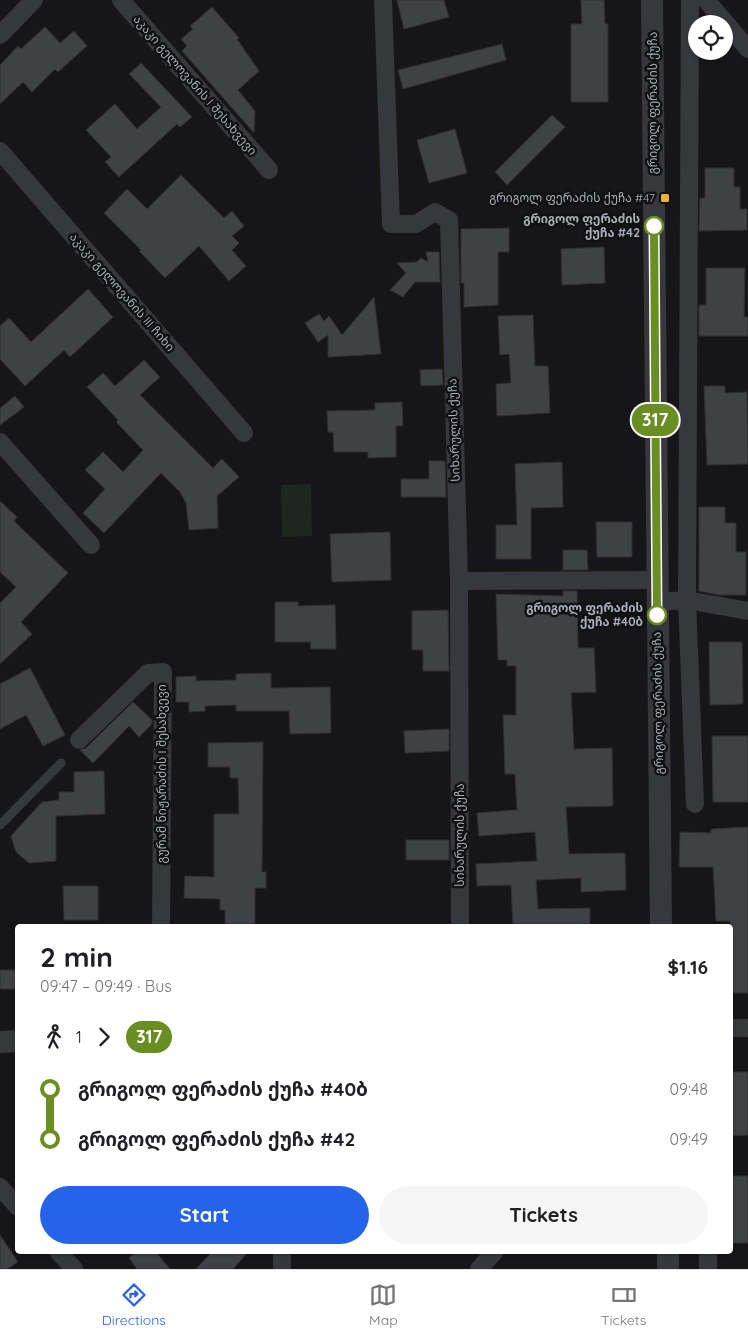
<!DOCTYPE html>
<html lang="en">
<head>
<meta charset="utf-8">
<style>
	:root { --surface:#fff; --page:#f6f6f6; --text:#202124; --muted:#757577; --line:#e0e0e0; --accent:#2563eb }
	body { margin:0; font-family:Quicksand,"Noto Sans Georgian",sans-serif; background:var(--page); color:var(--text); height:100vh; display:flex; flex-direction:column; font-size:19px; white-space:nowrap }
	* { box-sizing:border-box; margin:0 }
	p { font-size:16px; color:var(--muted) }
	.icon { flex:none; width:28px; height:28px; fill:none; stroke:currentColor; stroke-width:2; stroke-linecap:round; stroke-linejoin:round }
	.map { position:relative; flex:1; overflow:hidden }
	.panel { position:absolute; left:15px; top:924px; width:718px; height:330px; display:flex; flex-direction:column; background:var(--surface); border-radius:5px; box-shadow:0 1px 4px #0004 }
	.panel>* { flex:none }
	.badge { padding:0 10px; border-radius:16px; font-size:18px; line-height:32px }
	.controls { position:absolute; left:688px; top:15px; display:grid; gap:10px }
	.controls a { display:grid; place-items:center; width:45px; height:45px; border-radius:50%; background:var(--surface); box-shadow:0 1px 4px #0004; font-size:25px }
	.map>.badge { position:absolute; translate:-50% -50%; box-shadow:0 0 0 2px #fff }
	.legs { display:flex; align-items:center; gap:8px; height:55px; padding:0 25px; font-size:16px }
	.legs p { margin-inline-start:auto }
	.summary { display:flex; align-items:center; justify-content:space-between; height:85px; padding:0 25px }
	h1 { font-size:28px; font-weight:700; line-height:38px }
	.cta { display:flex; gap:10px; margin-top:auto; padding:10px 25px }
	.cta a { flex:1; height:58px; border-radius:30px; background:var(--accent); color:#fff; font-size:20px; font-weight:700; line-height:58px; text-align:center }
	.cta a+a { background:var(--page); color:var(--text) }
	ul { padding:0 25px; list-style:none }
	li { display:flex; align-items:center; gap:18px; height:50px; font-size:19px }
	li i { display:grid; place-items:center; width:8px; height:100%; margin:0 6px; background:currentColor }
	li i::after { content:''; width:12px; height:12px; margin:-6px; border:4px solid; border-radius:50%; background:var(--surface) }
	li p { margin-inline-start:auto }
	li:first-child i { background:linear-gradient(#0000 50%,currentColor 0) }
	li:last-child i { background:linear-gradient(currentColor 50%,#0000 0) }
	.tab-bar { display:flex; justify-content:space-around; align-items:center; height:70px; border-top:1px solid var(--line); background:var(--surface); font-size:14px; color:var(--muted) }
	.tab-bar a { display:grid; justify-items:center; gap:2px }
	.tab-bar .on { color:var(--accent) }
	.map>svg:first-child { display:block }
</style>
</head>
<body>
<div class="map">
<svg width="748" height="1269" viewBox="0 0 748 1269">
	<rect width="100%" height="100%" fill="#161618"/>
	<path fill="#1e261f" d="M311 484 312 536 282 537 281 485Z"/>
	<path fill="#404145" stroke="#303034" d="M397 0H444L449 17 404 29Z
		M581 0H604L605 24H608V102H571V24H582Z
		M212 7 239 38 237 39 259 71 238 90 255 111 254 133 182 51 187 46 181 39 193 29 190 26Z
		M45 27 60 43 74 31 87 46 58 72 55 69 32 92 23 82 0 104V65L18 46 21 49Z
		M502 44 506 60 403 89 398 70Z
		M141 63 192 117 180 127 177 124 119 177 105 162 111 157 86 130 115 104 137 129 161 107 129 74Z
		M552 115 565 127 507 185 495 172Z
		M455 129 467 173 429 183 417 140Z
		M705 168H734V187H740V209H747V230L699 231 700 198H705Z
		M181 175 224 218 232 211 244 226 232 236 239 243 232 250 246 266 229 281 199 246 165 278 139 251 141 250 104 213 127 189 147 209Z
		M509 228V252H498V305L464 307V283H461V229Z
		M604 247 605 283 562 285 561 249Z
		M426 252H439L440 282H415L403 297 390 290 406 273 397 263 417 262 421 258 428 262Z
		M706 268H745L744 317H748V336H699V305H706Z
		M88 289 113 317 70 357 64 350 25 386 0 359V326L9 318 31 342Z
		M374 297 381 354 328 357V335L318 342 305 323 319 314 324 321 329 316 342 335Z
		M533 315 535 366H548L550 413 497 416 496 384 511 383 509 354 500 355 498 316Z
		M144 360 160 377 140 395 213 468 222 459 239 477 217 496 218 528 189 530 186 503 180 492 161 473 104 533 83 513 105 489 85 470 103 452 123 472 143 450 116 422 118 420 87 387 103 373 115 386Z
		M442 369 443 385 421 386 420 370Z
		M704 386H725V393L747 392 748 464 707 465Z
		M15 396 24 407 0 425V408Z
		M402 402 403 426H396V457L368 458V452H334L333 432H328L327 411 375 410V403Z
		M429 461H445L446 497H401V479H429Z
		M562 462 563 507 531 508V559H496V525H517L515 464Z
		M0 501 17 517 14 521 68 573 21 622 32 634 0 664V603L16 587 0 572Z
		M699 507H725V523H736V552H746V595H719L699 591Z
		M596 522H632V557H597Z
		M390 532 391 580 332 582 330 534Z
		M563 550H587L588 570H563Z
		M563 591H577L578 648H594L596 692 571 693 574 749 612 748 613 806 566 807 569 854 625 853 626 890 581 892V878L536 880 538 909 590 908V926H513L511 885 477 886 476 864 537 861 535 832 479 836 477 813 517 810 515 774H505L503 715H516V666H507V660H498L496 594 563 596Z
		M275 602H298V606L335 605 336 649H311L310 642H275Z
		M448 610 449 671H423V650H412V611Z
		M709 642H742L743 704 710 705Z
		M30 668 65 735 43 746 26 715 0 729V684Z
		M271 673V688L330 687 331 733 290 734 289 711H236V705L205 706V711L189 712V702H176V677L196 676V681L236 680V674Z
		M133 702 152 720V724L139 737 129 726 93 763 80 750 86 748Z
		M449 729V751L405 753 404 731Z
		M712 736H748V802H713Z
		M263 742 262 872H266V888H255V926H225V910H220V899L184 898 185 876 214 877V814H239L238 778H230V767H208V743Z
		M104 771 105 814 56 816V861L29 863 16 852 11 836 42 802 59 800V792H74V772Z
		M748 827V993H730V921H716L713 867H679L680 832 711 833V829Z
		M406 840H449V860H406Z
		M63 886H98V920H64Z
		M0 970H18V989H0Z
		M730 1072H748V1135L730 1136Z
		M730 1176H748V1243H730Z
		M0 1235 18 1262 7 1269H0Z
		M137 1251H155L170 1269H137L129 1258Z
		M213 1251H249L233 1269H196Z"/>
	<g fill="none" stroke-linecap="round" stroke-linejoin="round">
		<path stroke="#37383d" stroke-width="9" d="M0 825 61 763"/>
		<path stroke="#37383d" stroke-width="18" d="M121 0 269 170
			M383 0 391 224H416L435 212 449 220 459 581 460 926
			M690 0 687 600 695 804
			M706 0 748 49
			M0 35 34 0
			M0 151 244 433
			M0 442 91 545
			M459 581 656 580
			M657 602 687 600 748 611
			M79 740 148 673 163 672 161 926
			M730 1028H748
			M0 1187 18 1207
			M58 1251 74 1269
			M282 1251V1269
			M708 1251V1269
			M479 1269 495 1251"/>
		<path stroke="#37383d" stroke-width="22" d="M652 0 661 926
			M0 1042 18 1041
			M668 1251V1269"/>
	</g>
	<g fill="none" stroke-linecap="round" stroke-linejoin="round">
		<g stroke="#fff" stroke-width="11">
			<path id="line-1" d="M654 226 657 615"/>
		</g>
		<use href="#line-1" stroke="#6b8e23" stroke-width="8"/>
	</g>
	<rect fill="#f2b134" stroke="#111113" stroke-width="2" x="660" y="193" width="10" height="10" rx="2.5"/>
	<g fill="#fff" stroke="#6b8e23" stroke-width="2.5">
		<circle cx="654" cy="226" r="9"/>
		<circle cx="657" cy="615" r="9"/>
	</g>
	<g text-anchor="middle" stroke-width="5" stroke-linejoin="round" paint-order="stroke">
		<g font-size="12" fill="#a8adb8" stroke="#111113">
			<text transform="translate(195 85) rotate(49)" y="4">აკაკი გელოვანის I შესახვევი</text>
			<text transform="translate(653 103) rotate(-90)" y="4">გრიგოლ ფერაძის ქუჩა</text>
			<text transform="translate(122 292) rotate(49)" y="4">აკაკი გელოვანის III ჩიხი</text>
			<text transform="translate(454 430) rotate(-92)" y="4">სიხარულის ქუჩა</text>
			<text transform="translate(658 703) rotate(-91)" y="4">გრიგოლ ფერაძის ქუჩა</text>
			<text transform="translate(162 774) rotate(-90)" y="4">გურამ ნიჟარაძის I შესახვევი</text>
			<text transform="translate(460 835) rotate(-90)" y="4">სიხარულის ქუჩა</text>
		</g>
		<g font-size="12" fill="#a8adb8" stroke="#111113" text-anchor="end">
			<text x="655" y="202">გრიგოლ ფერაძის ქუჩა #47</text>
		</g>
		<g font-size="12" font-weight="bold" fill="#a8adb8" stroke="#111113" text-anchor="end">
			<text x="640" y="223">გრიგოლ ფერაძის<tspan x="640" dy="14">ქუჩა #42</tspan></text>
			<text x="643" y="612">გრიგოლ ფერაძის<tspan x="643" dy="14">ქუჩა #40ბ</tspan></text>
		</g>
	</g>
</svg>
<div class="controls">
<a><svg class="icon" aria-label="locate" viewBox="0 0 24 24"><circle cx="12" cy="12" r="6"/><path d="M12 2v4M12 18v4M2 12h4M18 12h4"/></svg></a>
</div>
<b class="badge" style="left:655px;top:420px;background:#6b8e23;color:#fff">317</b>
<section class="panel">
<div class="summary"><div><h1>2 min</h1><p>09:47 – 09:49 · Bus</p></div><b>$1.16</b></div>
<div class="legs"><svg class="icon" aria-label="walk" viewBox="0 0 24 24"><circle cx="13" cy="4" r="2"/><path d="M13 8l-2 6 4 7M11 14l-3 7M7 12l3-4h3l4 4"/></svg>1<svg class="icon" aria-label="forward" viewBox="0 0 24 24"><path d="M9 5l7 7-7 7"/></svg><b class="badge" style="background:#6b8e23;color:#fff">317</b></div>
<ul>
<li><i style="color:#6b8e23"></i><b>გრიგოლ ფერაძის ქუჩა #40ბ</b><p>09:48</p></li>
<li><i style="color:#6b8e23"></i><b>გრიგოლ ფერაძის ქუჩა #42</b><p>09:49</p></li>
</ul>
<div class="cta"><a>Start</a><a>Tickets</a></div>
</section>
</div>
<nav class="tab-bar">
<a class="on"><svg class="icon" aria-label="directions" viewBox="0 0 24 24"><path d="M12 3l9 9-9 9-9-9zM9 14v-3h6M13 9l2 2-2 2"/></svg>Directions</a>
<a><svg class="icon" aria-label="map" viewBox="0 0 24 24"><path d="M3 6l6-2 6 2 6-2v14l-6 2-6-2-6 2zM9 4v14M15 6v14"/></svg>Map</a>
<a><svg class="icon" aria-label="tickets" viewBox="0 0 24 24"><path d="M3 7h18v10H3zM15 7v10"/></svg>Tickets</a>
</nav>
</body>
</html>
